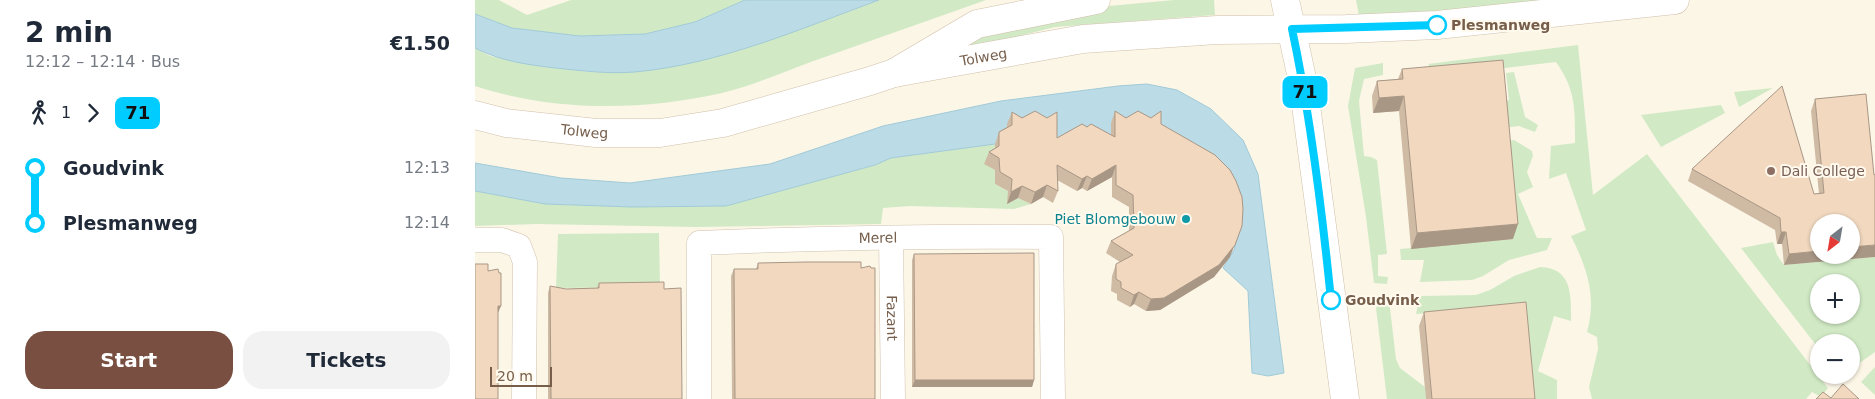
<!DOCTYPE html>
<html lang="en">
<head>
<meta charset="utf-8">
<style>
	:root { --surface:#fff; --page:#f2f2f3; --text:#1f2937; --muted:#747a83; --accent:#784f41 }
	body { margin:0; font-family:"DejaVu Sans",sans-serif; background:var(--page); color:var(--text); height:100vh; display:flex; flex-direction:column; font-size:19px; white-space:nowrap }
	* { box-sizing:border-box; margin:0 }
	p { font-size:16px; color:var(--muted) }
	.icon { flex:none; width:28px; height:28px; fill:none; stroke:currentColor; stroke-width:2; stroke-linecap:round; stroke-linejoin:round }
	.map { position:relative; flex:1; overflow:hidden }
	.drawer { display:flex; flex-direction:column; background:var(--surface); width:475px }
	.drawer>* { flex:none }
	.badge { padding:0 10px; border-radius:8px; font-size:18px; line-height:32px }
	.needle { width:32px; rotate:211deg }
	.controls { position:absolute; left:1335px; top:214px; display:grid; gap:10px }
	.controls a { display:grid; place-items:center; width:50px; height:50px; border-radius:50%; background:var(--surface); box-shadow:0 1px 4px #0004; font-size:25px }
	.scale { position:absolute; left:15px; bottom:12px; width:62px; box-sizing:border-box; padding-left:5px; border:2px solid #765e4b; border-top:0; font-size:14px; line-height:18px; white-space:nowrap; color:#765e4b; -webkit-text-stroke:4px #fffaed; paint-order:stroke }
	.map>.badge { position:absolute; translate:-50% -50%; box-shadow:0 0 0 2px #fff }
	.legs { display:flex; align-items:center; gap:8px; height:55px; padding:0 25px; font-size:16px }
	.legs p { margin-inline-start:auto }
	.summary { display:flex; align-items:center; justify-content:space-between; height:85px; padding:0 25px }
	h1 { font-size:28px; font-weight:800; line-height:38px }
	.primary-button { display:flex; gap:10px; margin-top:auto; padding:10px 25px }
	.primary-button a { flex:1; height:58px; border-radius:20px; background:var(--accent); color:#fff; font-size:20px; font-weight:800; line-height:58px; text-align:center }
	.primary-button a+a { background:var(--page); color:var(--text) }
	ul { padding:0 25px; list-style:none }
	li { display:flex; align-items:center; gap:18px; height:55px; font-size:19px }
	li i { display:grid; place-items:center; width:8px; height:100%; margin:0 6px; background:currentColor }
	li i::after { content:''; width:12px; height:12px; margin:-6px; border:4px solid; border-radius:50%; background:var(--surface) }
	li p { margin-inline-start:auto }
	li:first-child i { background:linear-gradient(#0000 50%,currentColor 0) }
	li:last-child i { background:linear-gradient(currentColor 50%,#0000 0) }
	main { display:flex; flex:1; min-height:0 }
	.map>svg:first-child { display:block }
</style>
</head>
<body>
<main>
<section class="drawer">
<div class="summary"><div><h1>2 min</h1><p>12:12 – 12:14 · Bus</p></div><b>€1.50</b></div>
<div class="legs"><svg class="icon" aria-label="walk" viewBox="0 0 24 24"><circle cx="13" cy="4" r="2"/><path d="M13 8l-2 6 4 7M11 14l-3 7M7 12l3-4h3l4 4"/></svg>1<svg class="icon" aria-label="forward" viewBox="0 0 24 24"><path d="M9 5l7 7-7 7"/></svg><b class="badge" style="background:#0cf;color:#111">71</b></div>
<ul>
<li><i style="color:#0cf"></i><b>Goudvink</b><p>12:13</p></li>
<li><i style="color:#0cf"></i><b>Plesmanweg</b><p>12:14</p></li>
</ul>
<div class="primary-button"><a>Start</a><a>Tickets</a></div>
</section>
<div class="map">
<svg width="1400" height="399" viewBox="0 0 1400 399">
	<rect width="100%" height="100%" fill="#fcf6e7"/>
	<path fill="#d1eac5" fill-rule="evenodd" d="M0 0H24L52 15 96 0H270L220 22 170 34 105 36 37 28 0 14Z
		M404 0H511C452 21 392 42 333 63 306 73 274 87 247 93 167 111 78 112 0 86V48L15 56 65 66 114 72 211 63 269 49Z
		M699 0H739L740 15 580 27 528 40 437 67 522 30 623 7Z
		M881 0H1092L885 21Z
		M1103 45 1118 195 1172 154 1353 388 1346 397 1337 392 1331 399H1117L1114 387 1123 349 1122 337 1112 332C1122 297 1112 268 1096 236L1111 230 1091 173 1074 179 1076 146 1100 143C1100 109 1101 90 1081 62L963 76 953 64Z
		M908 63V75L889 79 884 101 889 156 896 157 902 160 912 254 903 255V276L913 277 912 284 899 283 891 217 873 106 880 68Z
		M1039 72 1050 117 1063 125 1060 132 1044 126 1027 128 1025 102 1034 100 1031 73Z
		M1298 88 1264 107 1259 92Z
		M1246 105 1250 113 1186 147 1166 115Z
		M1039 140 1057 151 1058 156 1052 172 1058 187 1043 194 1062 238H1077L1072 250 1034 260 1008 276 997 280 945 282 949 260H926L925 249 1038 239 1029 142Z
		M520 144V158L515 167 520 170V184L533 191 538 200 543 198 556 204 539 209 435 206 408 208 406 224 220 227 62 224 0 226V191L70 204 157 207 251 206 400 165 416 158Z
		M184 233 185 287 81 288 83 234Z
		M1298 242 1302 255 1309 265 1400 257V352L1376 369V342H1344V349L1266 248ZM1344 282H1376V315H1344Z
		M1065 267C1098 268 1096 296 1096 321L1079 316 1063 371 1082 380V399H1053L1037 307 941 314 945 296 1001 295 1015 290 1039 276Z
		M903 305H912L915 308 921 359 925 368 950 387 951 399H912L901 308Z
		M1400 367V395L1386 382Z"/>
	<path fill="#bbdce6" stroke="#a1cad8" d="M270 0H404C325 29 245 64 160 72 134 74 107 71 81 68 54 65 25 61 0 48V14L37 28 105 36 170 34 220 22Z
		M672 84 702 90 736 109 768 140 783 174 809 373 793 376 777 373 773 291 748 268 759 250 764 230 636 136 520 144 416 158 400 165 251 206 157 207 70 204 0 191V163L86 178 155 183 295 164 408 126 526 101 643 86Z"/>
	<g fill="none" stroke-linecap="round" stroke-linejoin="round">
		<g stroke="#d0c1af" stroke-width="25">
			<g id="street">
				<path id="s1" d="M416 238 418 399"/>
				<path d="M0 240H27L44 246 50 262 49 399"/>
				<path id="s2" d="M224 399V243C341 238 459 236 576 237L578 399"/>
			</g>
		</g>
		<g stroke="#d1bfaa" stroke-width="29">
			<g id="secondary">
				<path d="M810 0 828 83 870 399"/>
				<path id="s3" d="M419 73 608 39 742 30 871 29 962 25 1200 0"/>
				<path id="s4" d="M0 115 31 123 121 133H185L248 123 395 81 419 73 502 24 621 0"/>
			</g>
		</g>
		<use href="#street" stroke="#fff" stroke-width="24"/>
		<use href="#secondary" stroke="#fff" stroke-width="28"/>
	</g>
	<path fill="#cfbaa4" d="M927 69 1038 239 936 249 924 111 898 113 897 96 902 81 923 79Z
		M1340 99 1399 175 1309 265 1307 244H1302L1300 230 1213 181 1217 169 1339 194H1344L1336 111Z
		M640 111 651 118 686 124 755 257 739 277 685 310 671 311 659 304 655 307 642 300V294L636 291 637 276 641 264 645 262 631 253 636 241 654 231V207L637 197V177L612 191 607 188 602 191 582 180 583 191 578 203 568 197 556 204 543 198 532 204 533 191 520 184V170L509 164 514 152 520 148V144L524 132 532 127V124L537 112 582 138 612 127 636 135V123Z
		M439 254 559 380 557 387H437V260Z
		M283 263 386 268 400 399H257L256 276 259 269H281Z
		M124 283 189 289 207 399H73V293L75 286 91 289 122 288Z
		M949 312 1060 399H951L944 326Z"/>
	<path fill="#a99786" d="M929 96 924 111 898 113 904 98Z
		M641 165 637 177 612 191 617 179Z
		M612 176 607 188 602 191 607 179Z
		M572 185 568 197 556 204 560 192Z
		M547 186 543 198 532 204 536 192Z
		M1043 224 1038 239 936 249 942 233Z
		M767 226 755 257 739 277 685 310 671 311 676 299Z
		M1306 232H1311L1307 244H1302Z
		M1400 245V257L1309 265 1314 254 1344 251V255H1376V247Z
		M664 292 659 304 655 307 659 295Z
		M23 306H26L23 313H20Z
		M440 380H559L557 387H437Z"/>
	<path fill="#f1d8bf" stroke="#a99786" d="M1028 60 1043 224 942 233 929 96 904 98 902 81 928 79 927 69Z
		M1307 86 1339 194 1349 193 1340 99 1391 94 1399 175 1400 174V245L1376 247V222H1344V251L1314 254 1311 232H1306L1305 218 1217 169Z
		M560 111 572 118 582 112V138L607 124 612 127 616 124 640 137V111L651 118 663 111 676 118 686 111V124L740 155 755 170 761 181 767 197 768 209 767 226 760 245 744 265 689 298 676 299 664 292 659 295 646 288V282L641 279V264L658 255 636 241 659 228 658 195 641 185V165L617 179 612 176 607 179 582 165 583 191 572 185 560 192 547 186 536 192 537 179 525 172 524 158 514 152 524 146V132L537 125V112L547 118Z
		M559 253V380H440L439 254Z
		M332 262H386V268L395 266 396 268H400V399H260L259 269H283V263Z
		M0 264H13V271L23 269 24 273H26V306H23V399H0Z
		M189 282V289L206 288 207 399H76L75 286 91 289 124 288V283Z
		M1051 302 1060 399H957L949 312Z
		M1368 384 1384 399H1341L1348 392 1356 398Z"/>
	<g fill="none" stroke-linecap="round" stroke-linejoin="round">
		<g stroke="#fff" stroke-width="11">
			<path id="line-1" d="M856 300C847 210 836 118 817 29L962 25"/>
		</g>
		<use href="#line-1" stroke="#0cf" stroke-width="8"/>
	</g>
	<g fill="#fff" stroke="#0cf" stroke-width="2.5">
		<circle cx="962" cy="25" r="9"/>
		<circle cx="856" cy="300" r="9"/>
	</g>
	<circle fill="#8d6e63" stroke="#fffaed" stroke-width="2" cx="1296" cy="171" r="5"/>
	<circle fill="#0f9aa8" stroke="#fffaed" stroke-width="2" cx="711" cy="219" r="5"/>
	<g text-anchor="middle" stroke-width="4" stroke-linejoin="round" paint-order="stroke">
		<g font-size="14" font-weight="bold" fill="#765e4b" stroke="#fffaed" text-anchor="start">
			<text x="976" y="30">Plesmanweg</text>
			<text x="870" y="305">Goudvink</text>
		</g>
		<g font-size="14" fill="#765e4b" stroke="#fffaed">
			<text dy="5" stroke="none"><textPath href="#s3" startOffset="91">Tolweg</textPath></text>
			<text dy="5" stroke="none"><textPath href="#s4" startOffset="111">Tolweg</textPath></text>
			<text dy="5" stroke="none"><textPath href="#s2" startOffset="335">Merel</textPath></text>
			<text dy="5" stroke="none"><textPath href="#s1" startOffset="80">Fazant</textPath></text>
		</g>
		<g font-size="14" fill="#785e54" stroke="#fffaed" text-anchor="start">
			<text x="1306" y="176">Dali College</text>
		</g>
		<g font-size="14" fill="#0d838f" stroke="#fffaed" text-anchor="end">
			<text x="701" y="224">Piet Blomgebouw</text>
		</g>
	</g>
</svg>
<div class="controls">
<a><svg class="needle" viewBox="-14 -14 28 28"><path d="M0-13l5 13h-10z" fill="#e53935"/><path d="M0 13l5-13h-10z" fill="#747a83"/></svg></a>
<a>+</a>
<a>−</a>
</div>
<div class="scale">20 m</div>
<b class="badge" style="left:830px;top:92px;background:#0cf;color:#111">71</b>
</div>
</main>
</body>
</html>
